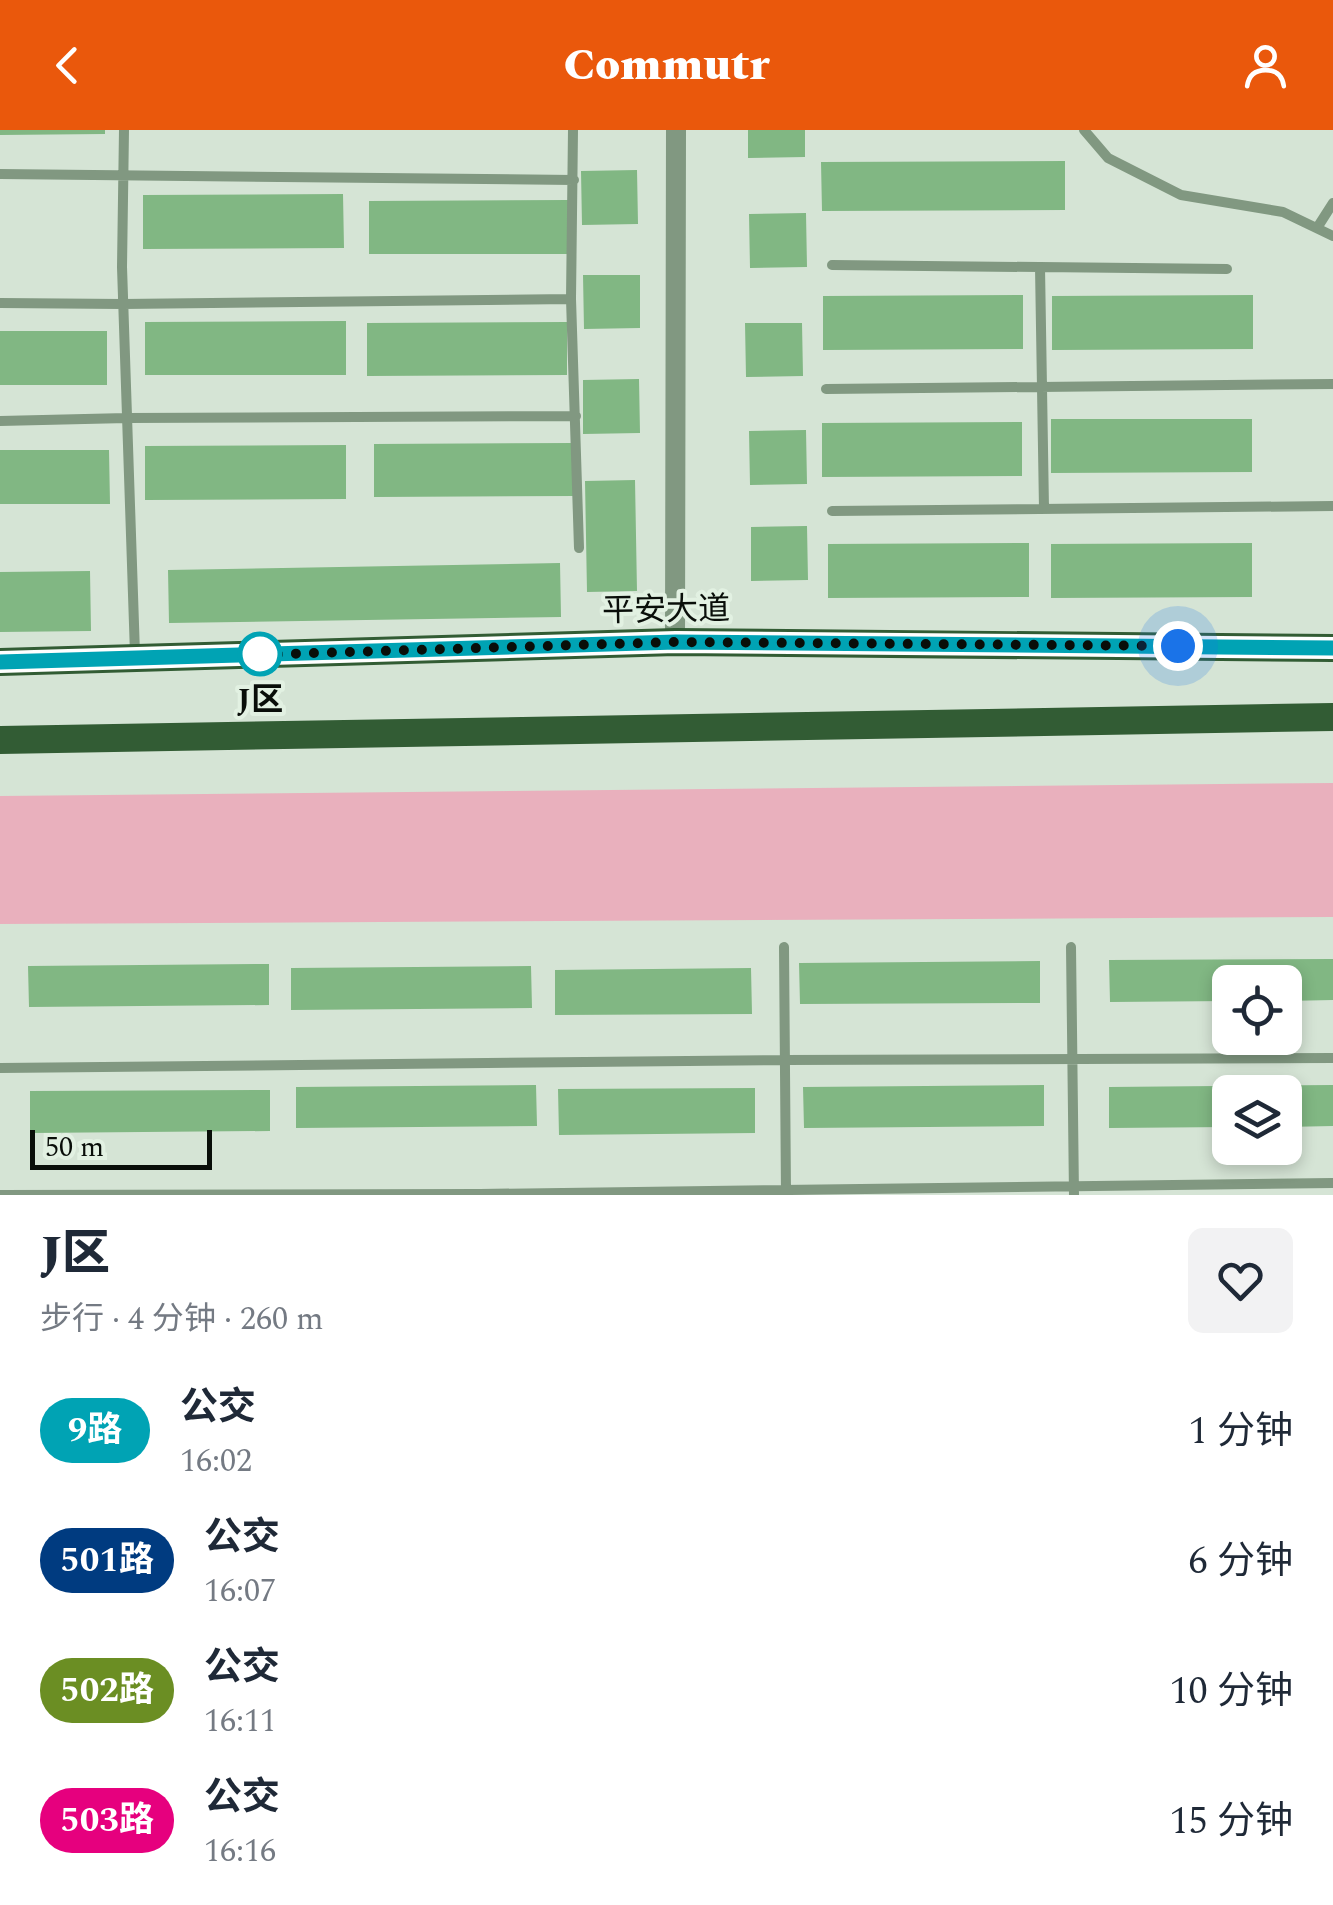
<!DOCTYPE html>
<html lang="zh">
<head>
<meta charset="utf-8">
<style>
	:root { --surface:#fff; --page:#f2f2f3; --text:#1f2937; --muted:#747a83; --accent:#ea580c }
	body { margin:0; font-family:Spectral,"Noto Sans SC",serif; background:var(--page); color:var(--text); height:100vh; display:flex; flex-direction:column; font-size:38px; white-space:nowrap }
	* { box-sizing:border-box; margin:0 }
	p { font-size:32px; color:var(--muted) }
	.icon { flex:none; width:55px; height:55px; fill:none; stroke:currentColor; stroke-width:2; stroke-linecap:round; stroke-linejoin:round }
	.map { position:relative; height:1065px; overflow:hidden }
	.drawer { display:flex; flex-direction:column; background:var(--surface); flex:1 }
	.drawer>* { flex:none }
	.badge { padding:0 20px; border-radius:32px; font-size:35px; line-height:65px }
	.fabs { position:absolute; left:1212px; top:835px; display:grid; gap:20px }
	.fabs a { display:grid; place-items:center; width:90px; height:90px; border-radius:15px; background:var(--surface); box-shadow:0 5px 15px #0003; font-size:50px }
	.scale { position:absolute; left:30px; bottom:25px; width:182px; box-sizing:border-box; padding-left:10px; border:5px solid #090e09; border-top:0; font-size:28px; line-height:35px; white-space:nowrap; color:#090e09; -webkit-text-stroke:8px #e2f1e2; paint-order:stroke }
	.you { position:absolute; width:50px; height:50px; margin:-25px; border:8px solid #fff; border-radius:50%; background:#1a73e8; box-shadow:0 0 0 15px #1a73e833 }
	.map>.badge { position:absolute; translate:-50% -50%; box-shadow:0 0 0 5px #fff }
	.round { display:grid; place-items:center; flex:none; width:105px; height:105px; border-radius:15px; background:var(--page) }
	.overview { display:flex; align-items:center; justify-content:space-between; height:170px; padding:0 40px }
	h1 { font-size:48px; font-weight:800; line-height:75px }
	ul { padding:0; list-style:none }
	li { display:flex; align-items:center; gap:30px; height:130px; padding:0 40px }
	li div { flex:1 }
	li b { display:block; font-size:38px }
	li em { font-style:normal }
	li .badge { min-width:110px; font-weight:700; text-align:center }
	header { display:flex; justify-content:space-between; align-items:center; height:130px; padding:0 40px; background:var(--accent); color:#fff; font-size:45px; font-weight:800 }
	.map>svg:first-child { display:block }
</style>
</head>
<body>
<header><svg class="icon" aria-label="back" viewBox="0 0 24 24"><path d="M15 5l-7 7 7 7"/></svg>Commutr<svg class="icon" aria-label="person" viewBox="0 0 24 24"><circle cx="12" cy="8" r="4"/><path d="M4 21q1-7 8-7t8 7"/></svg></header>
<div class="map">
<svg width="1333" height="1065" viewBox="0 0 1333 1065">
	<rect width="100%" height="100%" fill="#d5e4d5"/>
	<path fill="#e9b0bd" d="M1333 653V787L0 794V666Z"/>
	<path fill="#81b783" d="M0 0H105V4L0 5Z
		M748 0H805V27L748 28Z
		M1065 31V80L822 81 821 32Z
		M637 40 638 94 582 95 581 41Z
		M343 64 344 118 143 119V65Z
		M570 70V124H369V71Z
		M806 83 807 137 750 138 749 84Z
		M583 145H640V198L584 199Z
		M1023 165V219L823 220V166Z
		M1253 165V219L1052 220V166Z
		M346 191V245H145V192Z
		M567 192V245L367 246V193Z
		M745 193H802L803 246 746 247Z
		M0 201H107V255H0Z
		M639 249 640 303 583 304V250Z
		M1051 289H1252V342L1051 343Z
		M1022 292V346L822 347V293Z
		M806 300 807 354 750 355 749 301Z
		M575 313V366L374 367V314Z
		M346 315V369L145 370V316Z
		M0 320H109L110 374H0Z
		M635 350 637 461 587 462 585 351Z
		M807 396 808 450 751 451V397Z
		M1029 413V467L828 468V414Z
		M1252 413V467L1051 468V414Z
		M560 433 561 487 169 493 168 440Z
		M90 441 91 501 0 502V442Z
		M1333 829V870L1285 871V852H1230V871L1110 872 1109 830Z
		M1040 831V873L800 874 799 833Z
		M269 834V875L29 877 28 836Z
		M531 836 532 878 291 880V838Z
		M751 838 752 884 555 885V840Z
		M536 955 537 996 296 998V957Z
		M1044 955V996L804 998 803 957Z
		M1333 955V996L1285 997V962H1230V997L1109 998V957Z
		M755 958V1003L559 1005 558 959Z
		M270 960V1001L30 1003V961Z"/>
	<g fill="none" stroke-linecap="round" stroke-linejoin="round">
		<path stroke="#819881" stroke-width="10" d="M124 0 122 137 135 524
			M573 0 571 169 579 418
			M1084 0 1108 28 1181 65 1283 82 1333 106
			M0 44 574 50
			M1317 98 1333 73
			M832 135 1227 139
			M1040 137 1044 379
			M0 173 123 174 571 169
			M826 259 1333 254
			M0 291 127 288 576 286
			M832 381 1333 376
			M784 817 786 1064
			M1071 817 1074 1065
			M0 938 785 930 1333 928
			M0 1065 480 1064 1333 1053"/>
		<path stroke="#819881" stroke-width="20" d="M675 512 676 0"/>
		<path stroke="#325c34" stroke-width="28" d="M0 532 675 512 1333 518
			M0 610 1333 587"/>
	</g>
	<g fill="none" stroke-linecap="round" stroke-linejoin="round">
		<g stroke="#fff" stroke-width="22">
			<path id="line" d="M0 532 676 512 1333 518"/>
		</g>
		<use href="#line" stroke="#00a3b4" stroke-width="15"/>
		<path stroke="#090e09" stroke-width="10" stroke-dasharray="0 18" d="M260 524 251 525 676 512 1178 516"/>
	</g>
	<circle fill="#fff" stroke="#00a3b4" stroke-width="5" cx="260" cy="524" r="20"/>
	<g text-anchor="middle" stroke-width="8" stroke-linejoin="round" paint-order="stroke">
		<g font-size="32" fill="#090e09" stroke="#e2f1e2">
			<text transform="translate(666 479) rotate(-1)" y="11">平安大道</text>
		</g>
		<g font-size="32" font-weight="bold" fill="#090e09" stroke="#e2f1e2">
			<text x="260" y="580">J区</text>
		</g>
	</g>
</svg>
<div class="fabs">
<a><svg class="icon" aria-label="locate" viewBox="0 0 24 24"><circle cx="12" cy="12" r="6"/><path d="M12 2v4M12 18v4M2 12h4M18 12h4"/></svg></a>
<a><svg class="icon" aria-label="layers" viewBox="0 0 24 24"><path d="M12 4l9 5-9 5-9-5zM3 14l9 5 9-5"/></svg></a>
</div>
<div class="scale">50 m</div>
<div class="you" style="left:1178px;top:516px"></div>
</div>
<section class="drawer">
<div class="overview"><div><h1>J区</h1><p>步行 · 4 分钟 · 260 m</p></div><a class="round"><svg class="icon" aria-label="heart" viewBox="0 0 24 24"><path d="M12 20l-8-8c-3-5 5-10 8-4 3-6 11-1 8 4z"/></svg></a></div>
<ul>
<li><span class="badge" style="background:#00a3b4;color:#fff">9路</span><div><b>公交</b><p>16:02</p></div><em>1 分钟</em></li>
<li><span class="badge" style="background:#003b80;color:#fff">501路</span><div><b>公交</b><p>16:07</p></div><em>6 分钟</em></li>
<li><span class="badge" style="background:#6b8e23;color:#fff">502路</span><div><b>公交</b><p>16:11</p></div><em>10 分钟</em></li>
<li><span class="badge" style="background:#e6007e;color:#fff">503路</span><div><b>公交</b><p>16:16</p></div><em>15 分钟</em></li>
</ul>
</section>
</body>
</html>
